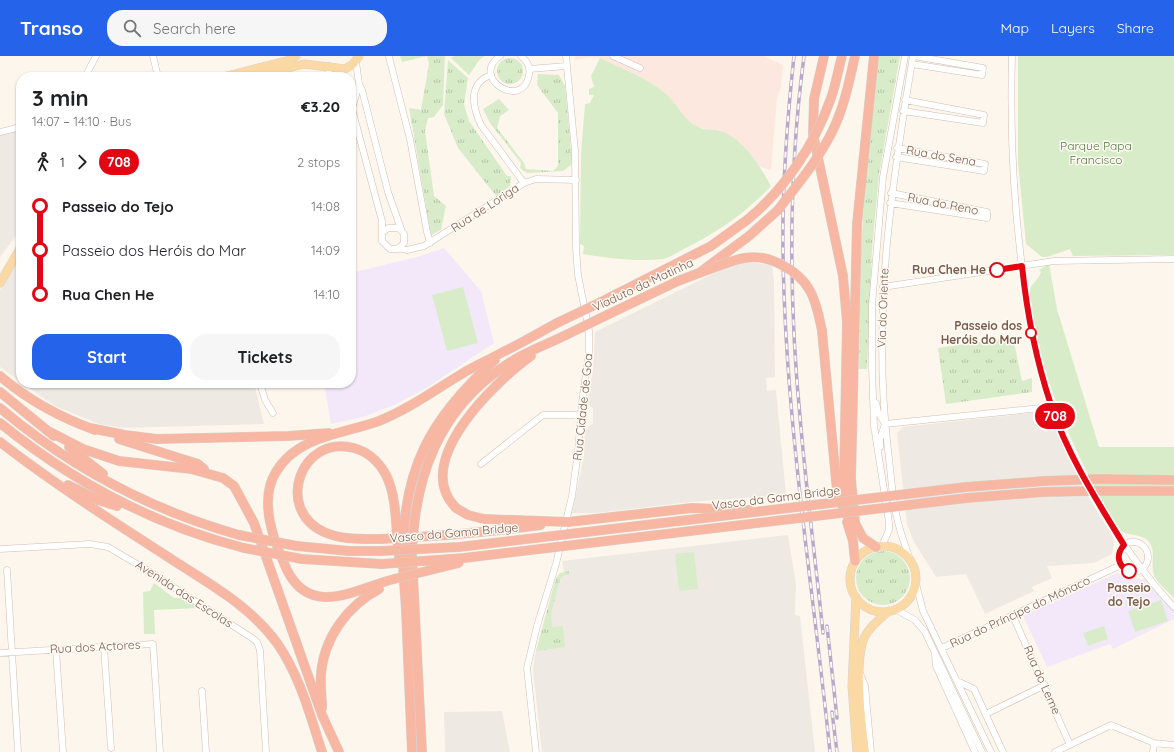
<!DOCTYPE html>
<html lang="en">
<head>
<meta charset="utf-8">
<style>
	:root { --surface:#fff; --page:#f6f6f6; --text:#202124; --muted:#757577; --accent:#2563eb }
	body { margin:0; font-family:Quicksand,sans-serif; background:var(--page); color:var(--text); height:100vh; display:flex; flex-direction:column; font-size:15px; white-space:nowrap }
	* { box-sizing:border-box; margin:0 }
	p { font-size:13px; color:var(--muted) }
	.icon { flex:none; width:22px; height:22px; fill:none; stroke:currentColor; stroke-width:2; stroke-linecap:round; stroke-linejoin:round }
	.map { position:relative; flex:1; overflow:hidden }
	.drawer { position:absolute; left:16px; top:16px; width:340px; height:316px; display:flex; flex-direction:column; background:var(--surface); border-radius:16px; box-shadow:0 1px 3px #0004 }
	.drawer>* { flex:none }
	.badge { padding:0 8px; border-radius:13px; font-size:14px; line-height:26px }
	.map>.badge { position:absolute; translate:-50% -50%; box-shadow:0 0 0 2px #fff }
	.legs { display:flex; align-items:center; gap:6px; height:44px; padding:0 16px; font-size:13px }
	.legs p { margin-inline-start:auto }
	.overview { display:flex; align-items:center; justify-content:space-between; height:68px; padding:0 16px }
	h1 { font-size:22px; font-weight:700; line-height:30px }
	.cta { display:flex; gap:8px; margin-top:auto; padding:8px 16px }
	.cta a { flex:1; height:46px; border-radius:16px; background:var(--accent); color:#fff; font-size:16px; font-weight:700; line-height:46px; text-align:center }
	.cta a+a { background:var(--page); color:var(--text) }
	ul { padding:0 16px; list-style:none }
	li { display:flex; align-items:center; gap:14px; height:44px; font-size:15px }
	li i { display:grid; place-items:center; width:6px; height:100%; margin:0 5px; background:currentColor }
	li i::after { content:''; width:10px; height:10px; margin:-5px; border:3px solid; border-radius:50%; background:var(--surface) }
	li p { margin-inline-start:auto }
	li:first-child i { background:linear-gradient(#0000 50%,currentColor 0) }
	li:last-child i { background:linear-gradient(currentColor 50%,#0000 0) }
	header { display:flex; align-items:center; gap:24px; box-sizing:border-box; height:56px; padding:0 20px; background:var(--accent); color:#fff }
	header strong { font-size:19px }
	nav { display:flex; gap:22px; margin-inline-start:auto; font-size:14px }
	.search { width:280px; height:36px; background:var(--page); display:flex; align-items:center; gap:10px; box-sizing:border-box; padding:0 14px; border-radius:16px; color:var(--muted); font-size:15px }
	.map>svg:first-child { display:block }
</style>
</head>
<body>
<header>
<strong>Transo</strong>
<div class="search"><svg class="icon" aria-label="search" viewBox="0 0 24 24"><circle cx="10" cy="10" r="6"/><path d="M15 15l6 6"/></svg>Search here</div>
<nav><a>Map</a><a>Layers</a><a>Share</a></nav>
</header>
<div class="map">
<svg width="1174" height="696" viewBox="0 0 1174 696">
	<defs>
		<pattern id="grass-tufts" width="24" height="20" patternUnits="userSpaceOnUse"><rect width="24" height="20" fill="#d8ecc9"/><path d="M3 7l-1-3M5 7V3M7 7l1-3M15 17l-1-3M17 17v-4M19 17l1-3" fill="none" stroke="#b4c2a5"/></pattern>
	</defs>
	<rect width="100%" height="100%" fill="#fdf6ec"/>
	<path fill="#fde8e0" d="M575 0H763L783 9 781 32 777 42 771 114 760 111 720 74 698 72 685 61 667 39 654 29 600 2 589 1 575 4Z"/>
	<path fill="#efe9e4" d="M21 74V173L0 201V79Z
		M21 195V326L0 311V234Z
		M749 206 772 209 774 227 775 321 766 322 767 335 776 334 786 439 690 446 596 457H572L584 400 585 374 593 367V352L587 347 593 314 595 276 710 219 730 210Z
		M22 327H254L264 368 122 372 99 368 55 350Z
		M1049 355 1080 427 1113 481 1114 487 1112 498 1094 507 1047 510 1052 522 1032 531 1034 535 985 558 966 518 936 521 914 486 907 468 897 377 903 371Z
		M788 479 796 529 795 556V559L800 560 815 696H542L533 614 535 599 556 522 564 516 562 505Z
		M502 655 510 696H445L444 656Z"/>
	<path fill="#f3e8fa" d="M444 192 481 235 494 287 428 331 394 349 363 361 331 368 324 327H351V217L417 201Z
		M1117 517 1129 522 1145 523 1174 554V563L1113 593 1110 588 1047 611 1023 560Z"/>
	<path fill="url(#grass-tufts)" d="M400 0H445L443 49 434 61 428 62 425 75 434 140 446 150 441 174 431 179 409 52 421 54 429 8 427 0 402 6Z
		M878 0H900L879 119 872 193 867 313H859L861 192 868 83Z
		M497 15a13 13 0 1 1 26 0a13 13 0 1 1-26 0Z
		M448 4 468 22 464 48 469 65 507 120H511L510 130 496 140 458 92 444 58Z
		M538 18 559 19 565 30 572 104 571 109 563 115 527 117 520 112 521 107 490 67 483 53 499 43 509 54 500 60 497 72 524 107 526 113 553 115 558 110V57L537 29Z
		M1013 281 1022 325 1032 322V336L946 348 938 292Z
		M856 522a27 27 0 1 1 54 0a27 27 0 1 1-54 0Z
		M569 515V519H564L560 523 551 558 552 571 563 570 565 591 536 595 556 522 560 517Z"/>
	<path fill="#d8ecc9" d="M454 0H485L480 3 469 19 451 2Z
		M1018 0H1174V199L1073 200 1070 193 1047 201H1042L1026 188 1018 107Z
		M600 2C622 13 648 22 666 38 678 48 683 64 698 71 705 75 714 72 721 75 744 83 760 111 771 130 746 157 715 178 682 194 676 197 669 202 663 203 637 206 608 202 583 198L584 190 580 188 581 98 585 48 590 47 594 39H589V33L594 31 591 20Z
		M1049 208 1057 253 1099 391H1174V542C1168 535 1154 525 1153 515 1151 504 1157 492 1146 483 1141 479 1128 479 1120 475 1084 416 1055 355 1038 288 1035 274 1028 251 1029 237 1030 228 1039 224 1041 216L1039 214Z
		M463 231 478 287 447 295 432 239Z
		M694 496 698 533 679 535 675 498Z
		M154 527 174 542H183L199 552 154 554 155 578H144L143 536 150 535Z
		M1161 544 1168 565 1135 576 1128 555Z
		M1104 570 1108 583 1088 590 1083 577Z"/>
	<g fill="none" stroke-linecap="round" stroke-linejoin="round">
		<g stroke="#d1beb0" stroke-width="7">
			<path id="minor" d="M153 0 158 21
				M500 0C469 22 523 55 529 19 531 11 527 5 521 0
				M613 0 640 12
				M1012 0C1010 71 1013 141 1022 211 1028 259 1036 305 1051 350 1066 392 1088 432 1111 469 1130 498 1150 526 1174 551
				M389 1 410 83 427 176 430 187
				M356 6 359 28 362 34 388 136 401 173
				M912 8 982 19 983 12 914 0
				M529 13 567 10
				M491 19C468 27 472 50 481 69L524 127
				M85 21 96 0
				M329 21V10
				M359 28 352 53 382 165V185L390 193H398L404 187V178L399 172H388L382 177
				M903 55 983 67 984 59 905 44
				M0 76 21 71
				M896 101 984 115 985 108 897 92
				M890 147 987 162V156L891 137
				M398 192 407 194 424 190 524 127 536 123 576 124
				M883 231 1054 205 1174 203
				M260 327 265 344 273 357
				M876 347 878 356 885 368 880 383V391
				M885 368 1051 351
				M481 408 543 359H580
				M1118 501a15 15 0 1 1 30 0a15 15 0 1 1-30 0Z
				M882 490 889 474V466L874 370 872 312V249L883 121 905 0
				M0 493 90 488 108 491 147 514 252 582 257 586 260 594 266 696
				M910 504C906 491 901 479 898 466 892 443 891 418 888 394 872 260 891 132 913 0
				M7 514 18 696
				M916 528 923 555 991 696
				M895 553 915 564 925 576 982 696
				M1013 560 1070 689
				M104 591 111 692
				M942 592 1121 509
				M56 594 63 696
				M0 597 153 588 160 696
				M935 599 936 610 975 696
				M860 617 865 630 871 696
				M957 625 974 633 1003 696
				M202 635 206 696
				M986 658 1045 629
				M536 696 527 612 537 570 556 508 572 440 578 396 582 346 589 297V275L578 219 576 192 575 95 566 0
				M1055 696 1111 669 1154 687 1174 689
				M1153 696 1154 687"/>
		</g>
		<g stroke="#dad1cd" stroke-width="9">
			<path id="major" d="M223 21 290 4 296 0
				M252 21 304 8 345 13 353 8 359 0
				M0 227 21 191
				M850 523a33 33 0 1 1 66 0a33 33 0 1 1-66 0Z
				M856 541 852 630 857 696
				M865 696C861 668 854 608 864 582 869 571 880 563 889 555"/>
		</g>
		<g stroke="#dad1cd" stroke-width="10">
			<path id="highway" d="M824 0 814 43 813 78 843 220 847 266 844 424 849 471
				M874 0 857 168 851 423 855 467 863 482 876 491
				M601 246 711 190 747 164
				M609 258 678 225 699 217 749 180 778 154
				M822 275 837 435 843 452
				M0 320C29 345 59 361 95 374
				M0 336 54 380
				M0 352C70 411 151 454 239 479
				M0 367C73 426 154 469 244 492
				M90 372 125 379 157 383 288 380 329 377
				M50 376 83 393 119 405 191 413 223 422 234 430 254 467 322 659 339 696
				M119 383 198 408 204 413
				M0 386C53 427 109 463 165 499 204 525 249 548 277 587 300 620 310 659 322 696
				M69 391 103 418
				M1100 423 1174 424
				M68 429 98 444 117 450
				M1092 435H1174
				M456 452C410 406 496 325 531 300
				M568 466 692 452 749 454
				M847 466 853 485 855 505
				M448 479 501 474
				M381 483C362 483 342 484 324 476 274 453 301 378 354 392 368 396 379 406 386 419 398 443 395 474 399 500
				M297 490 349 495H381
				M302 503 382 508
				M394 523C358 532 311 563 287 514 274 486 258 445 276 416 297 380 343 378 379 365 409 353 433 335 460 319 474 310 489 304 503 296 522 287 540 276 559 266
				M322 652C322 641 320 629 321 618 324 582 347 550 379 533
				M412 696C410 649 408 601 406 554 405 537 403 519 403 502 402 414 430 362 495 304
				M422 696 412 500C414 422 438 354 506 309 524 296 546 289 566 279"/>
		</g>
		<use href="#minor" stroke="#fff" stroke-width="6"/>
		<use href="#major" stroke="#fbd9a5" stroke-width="8"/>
		<use href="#highway" stroke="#f7b7a3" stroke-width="9"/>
		<g stroke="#b9a8c9" stroke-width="3.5">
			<path id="rail" d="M794 0C787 65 782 131 783 196 785 363 813 530 830 696
				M804 0C788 121 789 251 801 372 807 440 816 509 823 577
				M827 570 837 662
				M832 656 837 696"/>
		</g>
		<use href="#rail" stroke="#fffaf3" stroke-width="2" stroke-dasharray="6" stroke-linecap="butt"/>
		<g stroke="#dad1cd" stroke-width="10" stroke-linecap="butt">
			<path id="highway-bridge" d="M778 154C797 129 818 104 832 76 844 52 849 26 855 0
				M747 164C785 133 815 88 831 42 836 28 838 14 842 0
				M699 217C714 212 729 205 744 202 756 200 769 202 780 208 811 223 816 244 822 275
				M559 266 601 246
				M566 279 609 258
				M456 452 468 459 484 463 568 466
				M501 474 541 469
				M239 479 297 490
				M381 483 448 479
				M244 492 302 503
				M381 495 459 491 966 431 1044 425 1100 423
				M382 508 464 502 967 442 1044 436 1092 435
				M394 523 459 507"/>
		</g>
		<use href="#highway-bridge" stroke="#f7b7a3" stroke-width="9"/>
	</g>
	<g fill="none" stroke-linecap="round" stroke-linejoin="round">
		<g stroke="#fff" stroke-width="9">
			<path id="line-1" d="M997 214 1022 210C1027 258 1036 304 1051 349 1067 398 1097 445 1124 489 1116 498 1117 510 1129 515"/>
		</g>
		<use href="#line-1" stroke="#e30613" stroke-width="6"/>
	</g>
	<g fill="#fff" stroke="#e30613" stroke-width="2">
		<circle cx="997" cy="214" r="7"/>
		<circle cx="1031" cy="277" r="5"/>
		<circle cx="1129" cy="515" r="7"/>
	</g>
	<g text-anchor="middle" stroke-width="3" stroke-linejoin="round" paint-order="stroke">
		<g font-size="12" fill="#537a41" stroke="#fffaf3">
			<text x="1096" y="94">Parque Papa<tspan x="1096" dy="14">Francisco</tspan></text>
		</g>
		<g font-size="12" fill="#7a5c4d" stroke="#fffaf3">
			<text transform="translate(941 100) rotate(10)" y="4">Rua do Sena</text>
			<text transform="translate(943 148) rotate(11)" y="4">Rua do Reno</text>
			<text transform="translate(485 152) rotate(-33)" y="4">Rua de Loriga</text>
			<text transform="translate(643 229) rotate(-25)" y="4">Viaduto da Matinha</text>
			<text transform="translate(883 252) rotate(-88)" y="4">Via do Oriente</text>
			<text transform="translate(583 351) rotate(-84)" y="4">Rua Cidade de Goa</text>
			<text transform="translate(776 442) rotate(-7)" y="4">Vasco da Gama Bridge</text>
			<text transform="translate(454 477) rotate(-5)" y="4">Vasco da Gama Bridge</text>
			<text transform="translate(184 538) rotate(33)" y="4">Avenida das Escolas</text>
			<text transform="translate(1020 556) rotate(-25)" y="4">Rua do Príncipe do Mónaco</text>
			<text transform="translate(95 591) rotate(-3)" y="4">Rua dos Actores</text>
			<text transform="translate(1042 624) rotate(66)" y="4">Rua do Leme</text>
		</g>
		<g font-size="12" font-weight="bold" fill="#7a5c4d" stroke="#fffaf3" text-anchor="end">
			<text x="986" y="218">Rua Chen He</text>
			<text x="1022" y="274">Passeio dos<tspan x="1022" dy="14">Heróis do Mar</tspan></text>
			<text x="1129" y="536" text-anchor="middle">Passeio<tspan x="1129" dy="14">do Tejo</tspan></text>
		</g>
	</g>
</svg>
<b class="badge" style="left:1055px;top:360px;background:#e30613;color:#fff">708</b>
<section class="drawer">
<div class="overview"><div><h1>3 min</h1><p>14:07 – 14:10 · Bus</p></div><b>€3.20</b></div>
<div class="legs"><svg class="icon" aria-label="walk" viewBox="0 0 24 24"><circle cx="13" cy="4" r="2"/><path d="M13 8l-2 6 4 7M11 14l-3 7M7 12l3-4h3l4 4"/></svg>1<svg class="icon" aria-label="forward" viewBox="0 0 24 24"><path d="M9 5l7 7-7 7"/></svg><b class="badge" style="background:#e30613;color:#fff">708</b><p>2 stops</p></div>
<ul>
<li><i style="color:#e30613"></i><b>Passeio do Tejo</b><p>14:08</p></li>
<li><i style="color:#e30613"></i><span>Passeio dos Heróis do Mar</span><p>14:09</p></li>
<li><i style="color:#e30613"></i><b>Rua Chen He</b><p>14:10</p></li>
</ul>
<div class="cta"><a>Start</a><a>Tickets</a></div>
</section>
</div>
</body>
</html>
